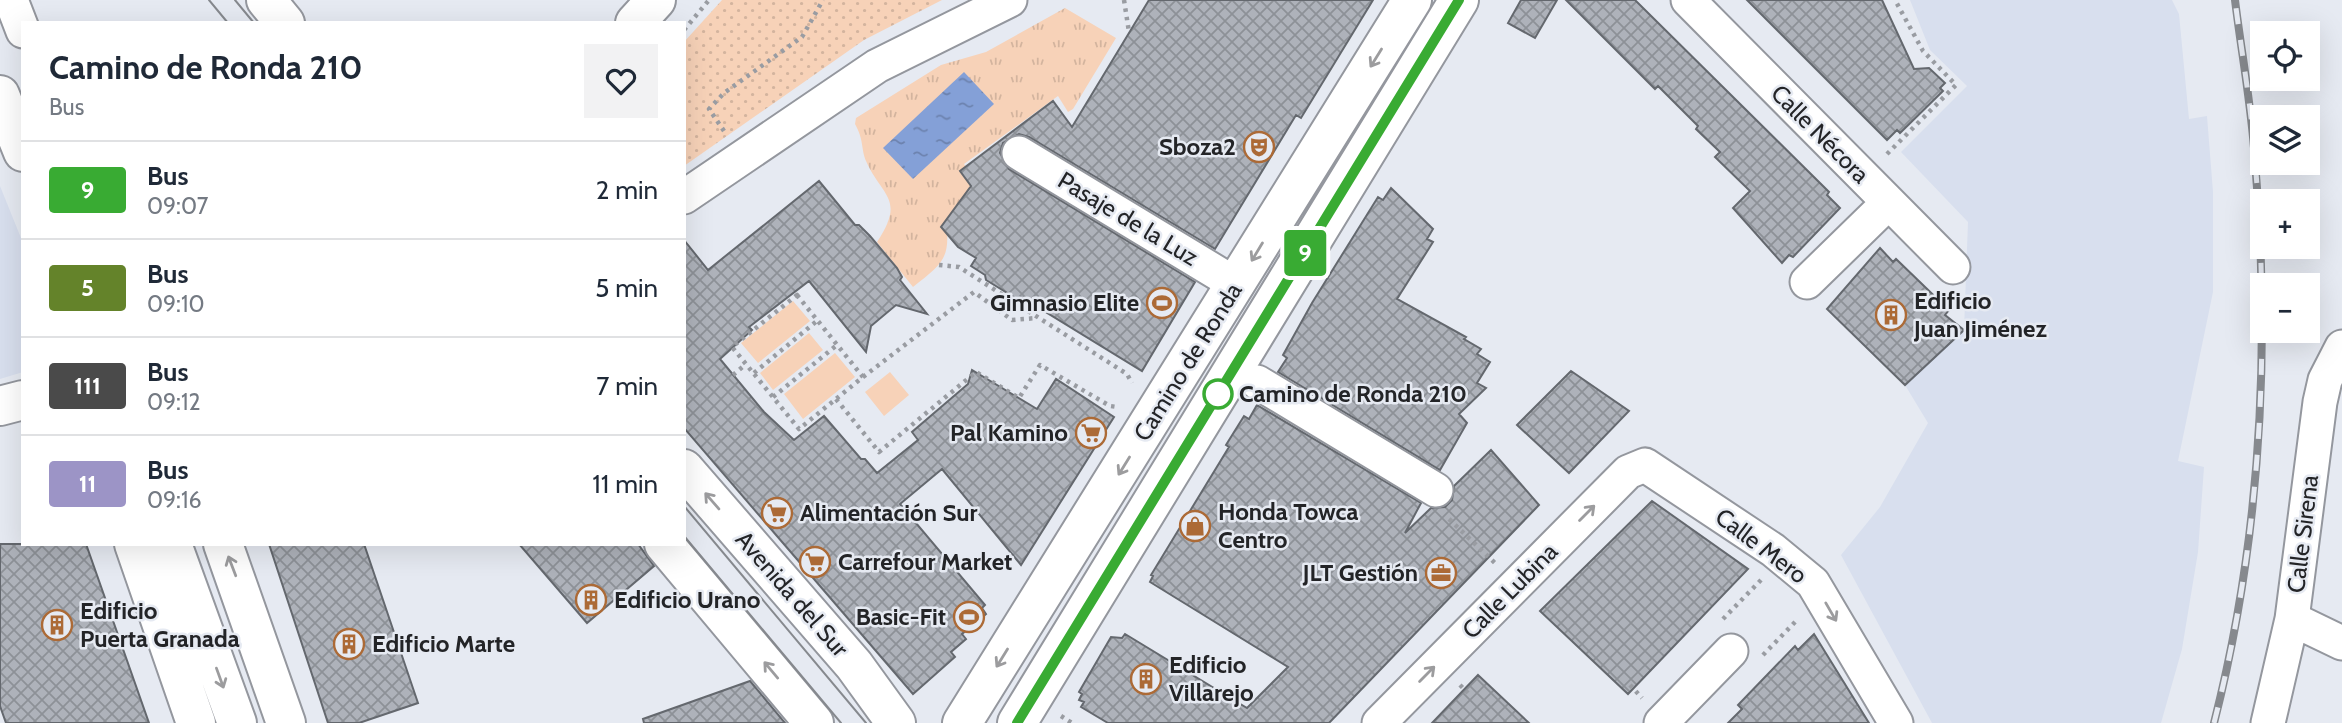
<!DOCTYPE html>
<html lang="en">
<head>
<meta charset="utf-8">
<style>
	:root { --surface:#fff; --page:#f2f2f3; --text:#1f2937; --muted:#747a83; --line:#e0e1e3 }
	body { margin:0; font-family:Cabin,sans-serif; background:var(--page); color:var(--text); height:100vh; display:flex; flex-direction:column; font-size:26px; white-space:nowrap }
	* { box-sizing:border-box; margin:0 }
	p { font-size:23px; color:var(--muted) }
	.icon { flex:none; width:38px; height:38px; fill:none; stroke:currentColor; stroke-width:2; stroke-linecap:round; stroke-linejoin:round }
	.map { position:relative; flex:1; overflow:hidden }
	.side { position:absolute; left:21px; top:21px; width:665px; height:525px; display:flex; flex-direction:column; background:var(--surface); border-radius:0px; box-shadow:0 7px 28px #0002 }
	.side>* { flex:none }
	.badge { padding:0 14px; border-radius:5px; font-size:24px; line-height:46px }
	.buttons { position:absolute; left:2250px; top:21px; display:grid; gap:14px }
	.buttons a { display:grid; place-items:center; width:70px; height:70px; border-radius:0px; background:var(--surface); box-shadow:0 7px 28px #0002; font-size:35px }
	.map>.badge { position:absolute; translate:-50% -50%; box-shadow:0 0 0 4px #fff }
	.round { display:grid; place-items:center; flex:none; width:74px; height:74px; border-radius:0px; background:var(--page) }
	.head { display:flex; align-items:center; justify-content:space-between; height:119px; padding:0 28px }
	h1 { font-size:33px; font-weight:700; line-height:52px }
	ul { padding:0; list-style:none }
	li { display:flex; align-items:center; gap:21px; height:98px; padding:0 28px; border-top:2px solid var(--line) }
	li div { flex:1 }
	li b { display:block; font-size:26px }
	li em { font-style:normal }
	li .badge { min-width:77px; font-weight:700; text-align:center }
	.map>svg:first-child { display:block }
</style>
</head>
<body>
<div class="map">
<svg width="2342" height="723" viewBox="0 0 2342 723">
	<defs>
		<pattern id="grass-tufts" width="24" height="20" patternUnits="userSpaceOnUse" patternTransform="scale(1.75)"><rect width="24" height="20" fill="#f7d2b8"/><path d="M3 7l-1-3M5 7V3M7 7l1-3M15 17l-1-3M17 17v-4M19 17l1-3" fill="none" stroke="#d3b49e"/></pattern>
		<pattern id="park-dots" width="8" height="8" patternUnits="userSpaceOnUse" patternTransform="scale(1.75)"><rect width="8" height="8" fill="#f7d2b8"/><path d="M2 2h.1M6 6h.1" fill="none" stroke="#d3b49e" stroke-width="1.8" stroke-linecap="round"/></pattern>
		<pattern id="water-ripples" width="26" height="14" patternUnits="userSpaceOnUse" patternTransform="scale(1.75)"><rect width="26" height="14" fill="#84a0d7"/><path d="M2 4q2-2 4 0t4 0M15 11q2-2 4 0t4 0" fill="none" stroke="#6c82ae"/></pattern>
		<pattern id="building-cross-hatch" width="8" height="8" patternUnits="userSpaceOnUse" patternTransform="scale(1.75)"><rect width="8" height="8" fill="#aeb2ba"/><path d="M0 0l8 8M0 8l8-8" fill="none" stroke="#8d9197"/></pattern>
	</defs>
	<rect width="100%" height="100%" fill="#e6eaf2"/>
	<path fill="#d8dfee" d="M1910 0H2172L2179 14 2189 119 2207 116 2213 192V292L2178 461 2204 467 2198 552 2182 649 2161 723H1932L1841 555 1880 507 1928 423 1905 385 1964 330 1968 222 1901 152 1967 86 1930 50Z
		M0 186 23 243V372L0 379Z"/>
	<path fill="url(#grass-tufts)" d="M1065 8 1116 38 1073 109 1068 112 1058 96 964 164 975 181 946 221C951 259 942 264 913 287L877 242C906 198 882 197 866 161 861 149 864 140 855 124L856 118 941 65 986 52Z"/>
	<path fill="url(#park-dots)" d="M722 0H942L864 40 684 166V42Z"/>
	<path fill="#f7d2b8" d="M793 301 810 321 758 363 741 343Z
		M809 333 823 350 773 390 760 373Z
		M835 353 855 377 803 419 784 394Z
		M890 372 909 395 884 416 865 392Z"/>
	<path fill="url(#water-ripples)" d="M964 72 994 104 913 179 883 148Z"/>
	<path fill="url(#building-cross-hatch)" stroke="#64686e" stroke-width="2" d="M1149 0H1373L1301 118 1296 115 1215 249 1029 137 1019 134 1003 143 1000 153 1009 169 1195 282 1142 371 1034 305 1030 307 986 280 985 275 971 266 976 258 958 247 941 227 971 186 960 171 1053 101 1072 127Z
		M1521 0H1557L1535 38 1508 23Z
		M1566 0H1635L1829 192 1827 195 1840 208 1793 257 1789 255 1782 263 1733 208 1750 191 1715 157 1720 152 1696 129 1698 126 1658 86 1655 89Z
		M1747 0H1882L1914 69 1929 68 1945 83 1940 88 1943 91 1900 133 1897 130 1887 140Z
		M819 181 855 225H859L870 236 897 268 902 277 900 280 927 314 896 305 871 326 866 352 809 281 749 327 752 330 720 359 764 412 794 440 824 416 861 459H865L877 473 918 440 912 432 968 384 972 370 1037 409 1056 379 1114 417 1021 565 942 469 900 504 985 605 982 608 986 614 962 634 966 639 951 652 955 657 913 694 684 428V240L708 270Z
		M1391 188 1433 229 1427 239 1433 242 1397 299 1466 337 1464 339 1481 349 1477 354 1490 362 1477 383 1486 388 1459 414 1467 423 1440 470 1278 372 1287 358 1283 355 1312 303 1378 197 1383 200Z
		M1880 248 1893 262 1896 259 1949 310 1945 315 1964 330 1905 385 1827 309Z
		M1571 371 1629 411 1569 473 1517 425Z
		M1257 405 1421 503 1405 533 1431 508 1445 507 1452 500 1454 486 1491 450 1539 505 1329 723H1108L1081 707 1084 702 1079 700 1082 694 1079 692 1111 637 1122 638 1125 634 1247 708 1288 667 1150 582 1153 576 1151 575 1229 447 1226 445 1244 416 1249 419Z
		M1652 501 1748 569 1628 694 1540 611Z
		M0 544H86L149 723H6L0 706Z
		M269 544H364L418 703 359 723H328Z
		M519 544H638L654 566 587 623Z
		M1814 634 1869 723H1728L1742 709 1738 705 1795 646 1798 650Z
		M1478 675 1529 723H1432Z
		M750 681 785 723H644L643 719Z"/>
	<g fill="none" stroke-linecap="round" stroke-linejoin="round">
		<g stroke="#94979e" stroke-width="37">
			<path id="minor" d="M11 0 23 31
				M1688 0 1953 267
				M1019 153 1237 285
				M684 197 877 66 1010 0
				M1807 282 1888 203
				M1257 382 1436 490
				M2292 619 2342 643
				M1379 723 1628 472 1645 465 1773 550 1813 583 1896 723
				M1661 723 1731 651
				M2268 723 2292 619 2320 402 2325 380 2342 347"/>
		</g>
		<g stroke="#94979e" stroke-width="42">
			<path id="major" d="M266 0 285 23
				M635 23 656 0
				M0 95 23 152
				M0 406 23 400
				M684 469 854 665 896 723
				M134 544 196 723
				M172 544 237 723
				M223 544 286 723
				M664 544 814 723
				M962 723 1412 0
				M1017 723 1459 0"/>
		</g>
		<path stroke="#999ca2" stroke-width="4.5" stroke-dasharray="3.5 5" stroke-linecap="butt" d="M1124 0 1129 32
			M684 30 709 0
			M724 131 709 109 724 93 802 37 823 0
			M1887 154 1956 85 1923 51 1895 0
			M939 265 959 267 1127 374 1132 383
			M797 295 863 377 799 429 732 347Z
			M754 373 818 320
			M733 375 746 364
			M863 377 974 292 1012 320 1037 318
			M773 397 837 345
			M836 399 879 452 976 372 1019 398 1040 365 1110 406 1117 407
			M1449 519 1495 563
			M1723 619 1761 580
			M1763 655 1798 619
			M1460 685 1468 693
			M1630 685 1642 698
			M1061 716 1072 723"/>
		<use href="#minor" stroke="#fff" stroke-width="33"/>
		<use href="#major" stroke="#fff" stroke-width="38"/>
		<path stroke="#86898e" stroke-width="2" d="M209 0 228 23
			M235 0 254 23
			M684 506 866 723
			M684 536 841 723"/>
		<g stroke="#86898e" stroke-width="8">
			<path id="rail" d="M2214 723C2262 535 2271 341 2254 148 2250 98 2241 49 2235 0"/>
		</g>
		<use href="#rail" stroke="#e6eaf2" stroke-width="5" stroke-dasharray="16" stroke-linecap="butt"/>
	</g>
	<defs><path id="oneway-shaft" d="M-6 0H5M1.5-3L5.5 0L1.5 3" fill="none" stroke-width="1.6" stroke-linecap="round" stroke-linejoin="round" transform="scale(1.75)"/></defs>
	<g stroke="#9c9c9e">
		<use href="#oneway-shaft" transform="translate(1376 58) rotate(122)"/>
		<use href="#oneway-shaft" transform="translate(1257 252) rotate(121)"/>
		<use href="#oneway-shaft" transform="translate(1124 466) rotate(122)"/>
		<use href="#oneway-shaft" transform="translate(712 501) rotate(-131)"/>
		<use href="#oneway-shaft" transform="translate(1587 513) rotate(-45)"/>
		<use href="#oneway-shaft" transform="translate(232 566) rotate(-111)"/>
		<use href="#oneway-shaft" transform="translate(1831 612) rotate(60)"/>
		<use href="#oneway-shaft" transform="translate(1002 658) rotate(122)"/>
		<use href="#oneway-shaft" transform="translate(771 670) rotate(-130)"/>
		<use href="#oneway-shaft" transform="translate(1427 674) rotate(-45)"/>
		<use href="#oneway-shaft" transform="translate(220 678) rotate(70)"/>
	</g>
	<g fill="none" stroke-linecap="round" stroke-linejoin="round">
		<g stroke="#fff" stroke-width="16">
			<path id="line" d="M1017 723 1459 0"/>
		</g>
		<use href="#line" stroke="#39ab33" stroke-width="10"/>
	</g>
	<defs>
		<g id="theatre-ring" transform="scale(1.575)"><circle r="9.5" fill="#e6eaf2" stroke="#ac6a36" stroke-width="1.5"/><path d="M-5-5.5Q0-4 5-5.5V0Q5 5 0 6Q-5 5-5 0ZM-3.3-2.5H-1v1.5H-3.3ZM1-2.5H3.3v1.5H1ZM-2.8 1Q0 5.5 2.8 1Z" fill="#ac6a36"/></g>
		<g id="stadium-ring" transform="scale(1.575)"><circle r="9.5" fill="#e6eaf2" stroke="#ac6a36" stroke-width="1.5"/><path d="M0-5a6.5 5 0 1 0 0 10a6.5 5 0 1 0 0-10ZM-3.5-1.8h7v3.6h-7Z" fill="#ac6a36"/></g>
		<g id="building-ring" transform="scale(1.575)"><circle r="9.5" fill="#e6eaf2" stroke="#ac6a36" stroke-width="1.5"/><path d="M-4-6H4V6H1V3H-1V6H-4ZM-2.5-4.3h1.7v1.8h-1.7ZM.8-4.3h1.7v1.8H.8ZM-2.5-1h1.7V.8h-1.7ZM.8-1h1.7V.8H.8Z" fill="#ac6a36"/></g>
		<g id="supermarket-ring" transform="scale(1.575)"><circle r="9.5" fill="#e6eaf2" stroke="#ac6a36" stroke-width="1.5"/><path d="M-6-5.5h2.5l.6 2H6L4.5 2H-2.5L-4.4-4H-6ZM-1.5 3.2a1.3 1.3 0 1 0 .1 0ZM3 3.2a1.3 1.3 0 1 0 .1 0Z" fill="#ac6a36"/></g>
		<g id="shop-ring" transform="scale(1.575)"><circle r="9.5" fill="#e6eaf2" stroke="#ac6a36" stroke-width="1.5"/><path d="M-5-2.5h2.3a2.7 3.5 0 0 1 5.4 0H5L5.5 6h-11ZM-1.5-2.5h3a1.5 2.3 0 0 0-3 0Z" fill="#ac6a36"/></g>
		<g id="office-ring" transform="scale(1.575)"><circle r="9.5" fill="#e6eaf2" stroke="#ac6a36" stroke-width="1.5"/><path d="M-6-3h4V-5.5h4V-3h4V5H-6ZM-1-4.5V-3h2v-1.5ZM-6 0V1H6V0Z" fill="#ac6a36"/></g>
	</defs>
	<g fill-rule="evenodd">
		<use href="#theatre-ring" x="1259" y="147"/>
		<use href="#stadium-ring" x="1162" y="303"/>
		<use href="#building-ring" x="1891" y="315"/>
		<use href="#supermarket-ring" x="1091" y="433"/>
		<use href="#supermarket-ring" x="777" y="513"/>
		<use href="#shop-ring" x="1195" y="526"/>
		<use href="#supermarket-ring" x="815" y="562"/>
		<use href="#office-ring" x="1441" y="573"/>
		<use href="#building-ring" x="591" y="600"/>
		<use href="#stadium-ring" x="969" y="617"/>
		<use href="#building-ring" x="57" y="625"/>
		<use href="#building-ring" x="349" y="644"/>
		<use href="#building-ring" x="1146" y="679"/>
	</g>
	<circle fill="#fff" stroke="#39ab33" stroke-width="3.5" cx="1218" cy="394" r="14"/>
	<g text-anchor="middle" stroke-width="5" stroke-linejoin="round" paint-order="stroke">
		<g font-size="24" fill="#232427" stroke="#e6eaf2">
			<text transform="translate(1820 134) rotate(45)" y="8">Calle Nécora</text>
			<text transform="translate(1128 219) rotate(31)" y="8">Pasaje de la Luz</text>
			<text transform="translate(1188 362) rotate(-58)" y="8">Camino de Ronda</text>
			<text transform="translate(2303 534) rotate(-83)" y="8">Calle Sirena</text>
			<text transform="translate(1761 546) rotate(37)" y="8">Calle Mero</text>
			<text transform="translate(1510 591) rotate(-45)" y="8">Calle Lubina</text>
			<text transform="translate(792 594) rotate(49)" y="8">Avenida del Sur</text>
		</g>
		<g font-size="24" font-weight="bold" fill="#232427" stroke="#e6eaf2" text-anchor="start">
			<text x="1236" y="155" text-anchor="end">Sboza2</text>
			<text x="1914" y="309">Edificio<tspan x="1914" dy="28">Juan Jiménez</tspan></text>
			<text x="1139" y="311" text-anchor="end">Gimnasio Elite</text>
			<text x="1068" y="441" text-anchor="end">Pal Kamino</text>
			<text x="1218" y="520">Honda Towca<tspan x="1218" dy="28">Centro</tspan></text>
			<text x="800" y="521">Alimentación Sur</text>
			<text x="838" y="570">Carrefour Market</text>
			<text x="1418" y="581" text-anchor="end">JLT Gestión</text>
			<text x="614" y="608">Edificio Urano</text>
			<text x="80" y="619">Edificio<tspan x="80" dy="28">Puerta Granada</tspan></text>
			<text x="946" y="625" text-anchor="end">Basic-Fit</text>
			<text x="372" y="652">Edificio Marte</text>
			<text x="1169" y="673">Edificio<tspan x="1169" dy="28">Villarejo</tspan></text>
		</g>
		<g font-size="24" font-weight="bold" fill="#232427" stroke="#e6eaf2" text-anchor="start">
			<text x="1239" y="402">Camino de Ronda 210</text>
		</g>
	</g>
</svg>
<div class="buttons">
<a><svg class="icon" aria-label="locate" viewBox="0 0 24 24"><circle cx="12" cy="12" r="6"/><path d="M12 2v4M12 18v4M2 12h4M18 12h4"/></svg></a>
<a><svg class="icon" aria-label="layers" viewBox="0 0 24 24"><path d="M12 4l9 5-9 5-9-5zM3 14l9 5 9-5"/></svg></a>
<a>+</a>
<a>−</a>
</div>
<b class="badge" style="left:1305px;top:253px;background:#39ab33;color:#fff">9</b>
<section class="side">
<div class="head"><div><h1>Camino de Ronda 210</h1><p>Bus</p></div><a class="round"><svg class="icon" aria-label="heart" viewBox="0 0 24 24"><path d="M12 20l-8-8c-3-5 5-10 8-4 3-6 11-1 8 4z"/></svg></a></div>
<ul>
<li><span class="badge" style="background:#39ab33;color:#fff">9</span><div><b>Bus</b><p>09:07</p></div><em>2 min</em></li>
<li><span class="badge" style="background:#64832a;color:#fff">5</span><div><b>Bus</b><p>09:10</p></div><em>5 min</em></li>
<li><span class="badge" style="background:#4a4a4a;color:#fff">111</span><div><b>Bus</b><p>09:12</p></div><em>7 min</em></li>
<li><span class="badge" style="background:#9c94c6;color:#fff">11</span><div><b>Bus</b><p>09:16</p></div><em>11 min</em></li>
</ul>
</section>
</div>
</body>
</html>
